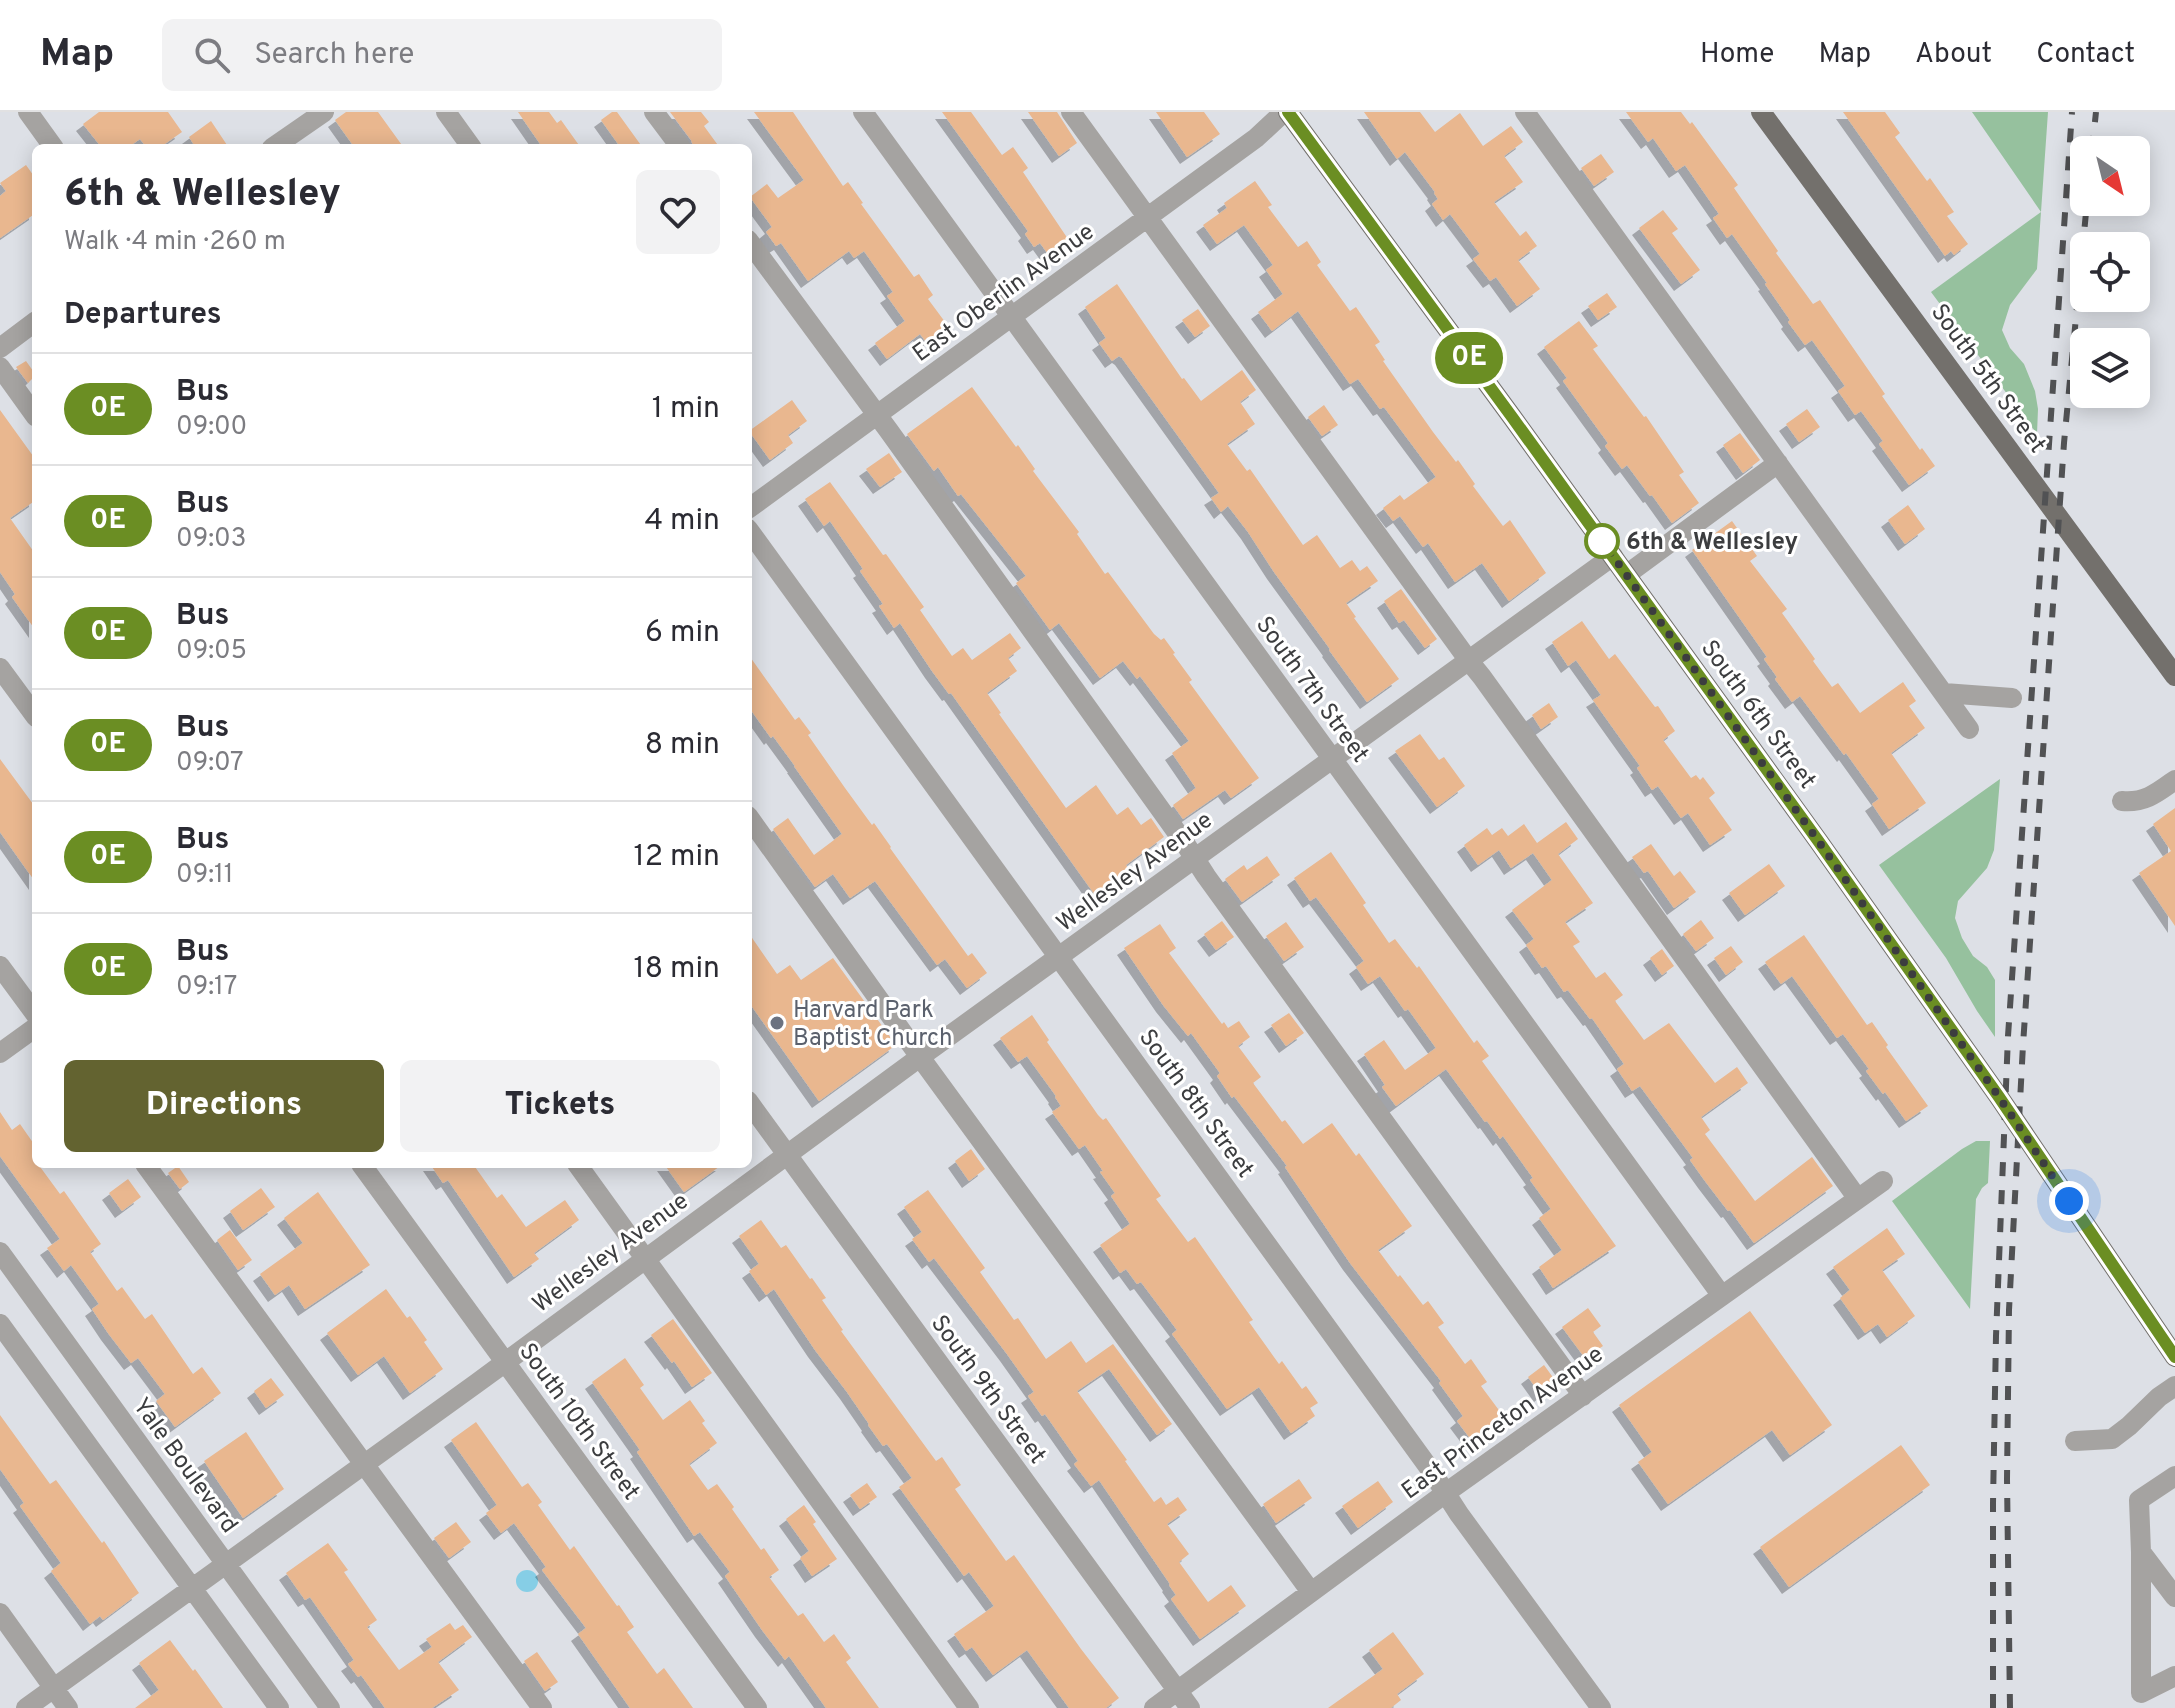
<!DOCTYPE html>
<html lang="en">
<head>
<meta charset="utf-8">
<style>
	:root { --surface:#fff; --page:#f2f2f3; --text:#2b2b33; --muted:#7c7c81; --line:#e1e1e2; --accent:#636330 }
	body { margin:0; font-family:Overpass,sans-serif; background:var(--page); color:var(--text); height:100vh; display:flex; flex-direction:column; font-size:30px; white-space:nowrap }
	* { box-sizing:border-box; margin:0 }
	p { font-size:26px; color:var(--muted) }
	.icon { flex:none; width:44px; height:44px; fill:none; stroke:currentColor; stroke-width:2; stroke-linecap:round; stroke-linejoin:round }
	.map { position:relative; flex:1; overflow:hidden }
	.details { position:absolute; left:32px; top:32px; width:720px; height:1024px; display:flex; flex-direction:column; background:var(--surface); border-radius:12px; box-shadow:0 4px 20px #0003 }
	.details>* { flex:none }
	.badge { padding:0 16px; border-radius:26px; font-size:28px; line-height:52px }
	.needle { width:52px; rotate:145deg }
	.fabs { position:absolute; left:2070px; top:24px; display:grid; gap:16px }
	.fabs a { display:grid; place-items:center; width:80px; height:80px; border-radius:12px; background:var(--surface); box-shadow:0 4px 20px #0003; font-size:40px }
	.you { position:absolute; width:40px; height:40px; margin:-20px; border:6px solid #fff; border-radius:50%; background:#1a73e8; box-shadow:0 0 0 12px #1a73e833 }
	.map>.badge { position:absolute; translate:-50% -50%; box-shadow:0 0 0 4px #fff }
	h2 { padding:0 32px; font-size:30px; line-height:72px }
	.round { display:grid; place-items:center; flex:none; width:84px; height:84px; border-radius:12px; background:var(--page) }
	.head { display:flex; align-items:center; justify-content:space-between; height:136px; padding:0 32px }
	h1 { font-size:38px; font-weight:800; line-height:60px }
	.button { display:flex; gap:16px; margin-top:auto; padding:16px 32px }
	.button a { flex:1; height:92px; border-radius:12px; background:var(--accent); color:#fff; font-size:32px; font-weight:800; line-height:92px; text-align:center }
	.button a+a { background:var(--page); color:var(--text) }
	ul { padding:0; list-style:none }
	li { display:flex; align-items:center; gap:24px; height:112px; padding:0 32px; border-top:2px solid var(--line) }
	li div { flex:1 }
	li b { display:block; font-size:30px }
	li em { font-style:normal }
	li .badge { min-width:88px; font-weight:700; text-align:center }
	header { display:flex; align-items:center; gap:48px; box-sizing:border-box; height:112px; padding:0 40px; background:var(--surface); border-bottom:2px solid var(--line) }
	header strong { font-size:38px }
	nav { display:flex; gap:44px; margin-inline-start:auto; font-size:28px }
	.search { width:560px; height:72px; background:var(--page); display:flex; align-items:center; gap:20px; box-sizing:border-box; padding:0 28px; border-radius:12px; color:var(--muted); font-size:30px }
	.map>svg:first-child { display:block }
</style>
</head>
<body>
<header>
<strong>Map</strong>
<div class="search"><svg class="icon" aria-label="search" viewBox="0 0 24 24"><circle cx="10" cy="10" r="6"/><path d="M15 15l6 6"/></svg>Search here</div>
<nav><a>Home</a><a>Map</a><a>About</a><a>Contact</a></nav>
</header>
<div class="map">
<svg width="2175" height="1596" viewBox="0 0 2175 1596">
	<defs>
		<filter id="shadow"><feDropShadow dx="-7" dy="7" stdDeviation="0" flood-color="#0004"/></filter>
	</defs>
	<rect width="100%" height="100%" fill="#dde0e6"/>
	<path fill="#96c19e" d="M1972 0H2048L2037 157 2010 193 2002 218 2010 236 2024 252 2035 279 2038 297 2037 322 1931 180 2041 100Z
		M2000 667 1994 738 1987 756 1958 789 1955 806 1962 826 1973 844 1987 855 1995 868V925L1977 899 1946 846 1879 753Z
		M1976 1029H1990L1988 1071 1982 1076 1976 1087 1970 1197 1892 1089 1962 1037Z"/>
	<path fill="#86cee6" d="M516 1469a11 11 0 1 1 22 0a11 11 0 1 1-22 0Z"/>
	<path fill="#e9b78f" filter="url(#shadow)" d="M99 0H168L182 20 159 36H147L140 27 127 36H102L83 12Z
		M346 0H378L404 36H355L335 8Z
		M518 0H549L557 11 561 8 581 36H543Z
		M612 0H617L643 36H621L601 8Z
		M670 0H701L709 10 704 14 720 36H694L691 28Z
		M754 0H793L843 74 848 70 863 91 861 92 914 165 919 162 933 183 928 187 948 214 926 230 920 222 887 247 875 231 905 209 887 184 893 180 864 139 854 146 849 139 808 169 781 131 776 134 766 120 772 115 750 85 767 72 778 86 804 68Z
		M942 0H971L1002 43 1013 35 1028 56 1023 60 1068 127 1048 142 1040 131 1034 135 1025 122 1028 119Z
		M1028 0H1057L1077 31 1059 44Z
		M1156 0H1204L1220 22 1187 45Z
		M1364 0H1420L1435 20 1460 1 1483 34 1511 14 1523 30 1504 44 1523 70 1494 90 1520 124 1526 119 1537 134 1518 148 1540 177 1517 194 1496 165 1490 169 1473 147 1480 142 1450 102 1443 108 1432 92 1438 87 1434 81 1435 80 1405 40 1397 47Z
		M1626 0H1681L1690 12 1692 10 1738 73 1734 76 1778 139 1776 141 1813 192 1820 188 1885 282 1882 284 1920 338 1922 336 1935 354 1909 373 1879 332 1883 329 1861 299 1855 303 1838 279 1845 274 1812 228 1805 233 1788 210 1790 208 1765 172 1767 171 1732 122 1727 126 1713 106 1719 102 1685 53 1676 59 1653 26 1648 30Z
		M1843 0H1885L1900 21 1895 25 1927 69 1930 66 1954 100 1947 104 1968 132 1954 143 1951 139 1945 144Z
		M211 9 229 36H196L189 25Z
		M1601 42 1614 60 1594 74 1581 56Z
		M26 53 36 67V101L0 126V84L6 79 0 71Z
		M1255 69 1272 93 1268 95 1298 135 1307 129 1321 150 1317 153 1350 199 1356 195 1380 230 1375 233 1385 248 1383 249 1433 320 1456 350 1458 348 1475 372 1473 374 1503 414 1510 408 1546 461 1509 489 1482 451 1455 470 1428 431 1423 435 1400 404 1393 409 1383 396 1400 383 1404 388 1436 365 1384 295 1380 297 1358 267 1350 272 1298 199 1272 219 1258 200 1283 182 1266 158 1273 153 1244 113 1217 132 1203 113 1227 96 1224 91Z
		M1663 98 1678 117 1672 121 1700 158 1681 172 1639 116Z
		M1117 172 1182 267 1184 266 1201 289 1242 258 1256 278 1240 290 1255 312 1227 332 1247 359 1250 357 1303 433 1317 423 1340 456 1352 448 1360 459 1367 454 1378 469 1346 491 1356 505 1354 506 1399 567 1367 590 1329 538 1330 537 1274 460 1248 420 1228 394 1221 400 1211 386 1219 381 1122 246 1119 244 1112 249 1099 231 1106 226 1085 195Z
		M1607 181 1617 195 1598 208 1588 194Z
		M1198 197 1210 214 1195 225 1182 208Z
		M1579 209 1598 234 1593 237 1644 305 1646 304 1684 360 1679 363 1699 391 1672 411 1652 383 1650 384 1627 353 1622 357 1605 334 1608 331 1563 269 1567 266 1544 235Z
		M26 249 36 263 28 271 16 255Z
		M972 275 1016 335 1018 333 1035 357 1033 359 1079 420 1077 422 1105 462 1108 460 1154 522 1161 528 1164 526 1175 541 1173 542 1192 568 1189 570 1259 666 1231 686 1225 678 1183 707 1173 693 1196 676 1172 641 1189 629 1140 564 1137 567 1123 549 1100 566 1059 511 1050 518 1016 471 1026 464 961 382 958 384 938 355 934 359 907 322Z
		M792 288 807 309 788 323 793 331 770 348 749 319Z
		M1324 293 1338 313 1322 324 1308 305Z
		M1807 297 1820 315 1799 330 1786 312Z
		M0 298 36 348V388L10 406 36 443V519L12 485 15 482 0 460Z
		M1740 321 1760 348 1743 361 1723 333Z
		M889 341 902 360 880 375 866 357Z
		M830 370 883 443 886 442 909 474 924 495 920 498 952 544 963 536 972 548 1010 521 1021 536 1008 546 1017 559 987 581 1001 601 999 602 1066 696 1096 673 1117 703 1128 695 1141 713 1151 706 1164 725 1126 753 1129 758 1095 783 951 581 949 582 932 559 900 511 894 516 879 494 883 492 860 459 863 457 830 409 824 414 805 387Z
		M1908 393 1925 417 1905 432 1888 408Z
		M1732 409 1757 444 1750 449 1787 497 1782 501 1815 547 1813 549 1832 575 1838 571 1860 601 1903 570 1916 589 1909 594 1925 616 1891 641 1926 691 1889 717 1872 692 1879 687 1846 641 1844 643 1800 584 1792 590 1775 567 1777 565 1764 547 1767 545 1692 438Z
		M1401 477 1437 527 1425 536 1404 508 1399 511 1384 489Z
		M1582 509 1609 547 1615 542 1655 595 1658 594 1675 619 1663 628 1691 666 1696 663 1700 668 1703 665 1715 681 1709 686 1732 718 1710 733 1688 701 1681 706 1658 674 1652 678 1637 656 1640 654 1593 588 1601 583 1576 548 1568 554 1552 530Z
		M748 542 795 608 799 605 811 621 808 623 845 676 872 713 874 711 891 735 890 736 968 844 972 841 987 861 967 876 945 847 937 853 875 769 850 786 833 762 815 775 773 717 788 706 814 743 842 722 794 654H795L773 624 771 626 748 594Z
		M1549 591 1558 605 1541 617 1532 603Z
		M1420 622 1439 648 1444 645 1465 674 1437 695 1395 639Z
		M0 647 36 696V771L0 720Z
		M2175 696V814L2139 761 2171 739 2153 712Z
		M1566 710 1578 727 1558 742 1593 791 1565 810 1580 830 1573 834 1596 866 1605 860 1623 883 1615 889 1644 928 1669 911 1715 971 1737 955 1748 971 1701 1005 1710 1018 1705 1022 1735 1062 1755 1089 1812 1045 1833 1074 1754 1131 1730 1098 1728 1099 1705 1069 1690 1048 1693 1046 1640 974 1632 979 1617 957 1624 952 1592 906 1590 907 1568 878 1564 880 1546 854 1542 856 1526 833 1534 827 1512 798 1552 768 1533 741 1511 756 1499 738 1478 753 1464 733 1487 716 1492 723 1502 716 1508 724 1524 712 1537 731Z
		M1651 732 1674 764 1680 759 1696 780 1674 796 1648 759 1644 761 1632 745Z
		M1331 740 1366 791 1363 793 1389 831 1395 827 1417 856 1419 854 1474 931 1477 928 1489 944 1482 949 1616 1134 1553 1176 1539 1155 1562 1138 1539 1106 1551 1097 1530 1068 1533 1066 1503 1024 1500 1027 1487 1009 1485 1010 1446 957 1396 994 1382 975 1385 973 1364 942 1384 928 1405 958 1436 936 1408 897 1405 899 1380 864 1368 872 1356 855 1364 849 1316 785 1310 789 1294 766Z
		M1267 744 1280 763 1242 790 1225 767 1244 753 1247 758Z
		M1769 752 1785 774 1745 803 1729 781Z
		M1701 808 1714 826 1696 839 1683 822Z
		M1222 809 1234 825 1216 838 1204 822Z
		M1286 810 1304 835 1284 849 1266 824Z
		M1160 812 1176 836 1169 841 1222 912 1224 910 1228 916 1239 909 1250 925 1238 934 1261 965 1253 971 1282 1010 1285 1008 1303 1032 1332 1011 1356 1044 1359 1041 1412 1114 1378 1138 1398 1165 1400 1163 1423 1193 1428 1189 1444 1211 1438 1215 1465 1252 1471 1247 1487 1270 1481 1274 1504 1305 1472 1329 1457 1309 1463 1304 1439 1271 1441 1269 1350 1151 1285 1055 1287 1054 1234 984 1232 986 1217 964 1220 961 1191 921 1188 924 1163 893 1124 836Z
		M748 820 777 862 790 853 801 868 833 846 896 933 819 989 748 889Z
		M1804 823 1867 913 1872 910 1888 933 1886 935 1928 994 1906 1009 1885 980 1883 982 1866 959 1869 957 1843 922 1837 926 1792 864 1781 872 1765 850Z
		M1731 834 1743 850 1726 863 1714 846Z
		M1662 837 1674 854 1662 863 1650 846Z
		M1289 901 1304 921 1286 934 1271 913Z
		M1032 903 1049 928 1047 930 1098 1003 1103 1008 1106 1006 1161 1084 1156 1087 1188 1130 1195 1125 1253 1208 1249 1210 1279 1252 1282 1249 1302 1277 1306 1274 1318 1291 1310 1296 1315 1304 1291 1321 1259 1275 1227 1297 1172 1222 1177 1218 1141 1170 1137 1172 1126 1157 1120 1161 1100 1133 1130 1112 1111 1084 1115 1081 1100 1060 1103 1059 1085 1033 1079 1037 1052 1000 1061 994 1055 985 1056 984 1027 944 1018 950 1000 926Z
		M0 1000 12 1018 20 1012 36 1035V1052H38L60 1082 64 1079 101 1132 90 1140 117 1179 122 1175 145 1207 152 1202 193 1262 202 1255 221 1281 175 1315 156 1289 165 1282 138 1246 131 1251 108 1221 92 1197 99 1192 71 1153 64 1159 47 1136 60 1127 0 1044Z
		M971 1037 985 1057 969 1069 955 1049Z
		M430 1052H473L497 1086 502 1082 526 1115 565 1088 579 1108 534 1141 539 1147 514 1165 448 1068 443 1071Z
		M664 1052H723L684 1080Z
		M178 1054 189 1070 180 1077 168 1061Z
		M128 1067 141 1085 122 1099 109 1081Z
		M261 1076 275 1095 243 1118 230 1099Z
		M928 1078 985 1156 980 1160 1014 1208 1018 1206 1046 1247 1071 1229 1086 1251 1113 1232 1172 1312 1157 1323 1109 1257 1077 1279 1127 1348 1125 1349 1154 1390 1161 1385 1166 1393 1178 1385 1187 1398 1167 1412 1189 1442 1179 1450 1208 1490 1231 1473 1246 1494 1200 1527 1171 1487 1176 1483 1169 1473 1170 1472 1099 1368 1091 1374 1074 1352 1078 1349 1045 1302 1042 1304 1028 1284 1034 1280 1007 1242 934 1146 929 1150 912 1127 922 1120 904 1095Z
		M318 1080 370 1153 305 1197 289 1173 275 1183 260 1162 303 1131 284 1106Z
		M761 1108 781 1136 786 1133 810 1167 812 1166 826 1186 822 1188 843 1218 841 1219 936 1349 942 1345 961 1373 955 1377 1006 1449 1014 1443 1081 1537 1119 1586 1106 1596H1069L1027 1538 993 1563 972 1535 966 1539 954 1522 994 1494 969 1460 964 1464 899 1375 912 1366 887 1332 883 1334 868 1313 869 1312 847 1280 815 1238 774 1177 766 1183 749 1159 759 1152 739 1124Z
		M1887 1116 1905 1142 1882 1158 1915 1204 1887 1225 1878 1212 1865 1221 1840 1186 1850 1178 1833 1155Z
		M230 1118 252 1148 238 1158 217 1128Z
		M386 1177 407 1206 410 1204 427 1228 424 1230 443 1257 410 1281 384 1244 358 1263 327 1221Z
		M1588 1196 1601 1214 1593 1220 1603 1234 1585 1246 1562 1215Z
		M1750 1199 1832 1313 1790 1343 1772 1318 1668 1392 1638 1350 1652 1340 1619 1293Z
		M673 1207 712 1261 692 1275 674 1249 672 1251 651 1223Z
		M625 1246 644 1273 640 1276 663 1308 690 1288 705 1309 702 1311 717 1331 689 1352 708 1378 717 1372 734 1395 732 1397 761 1438 764 1436 779 1458 769 1465 798 1504 803 1501 824 1530 834 1522 851 1546 846 1550 879 1596H826L789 1544 785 1548 762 1518 725 1464 730 1460 700 1420 694 1424 637 1340 640 1338 592 1270Z
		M1544 1253 1557 1271 1541 1283 1528 1265Z
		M271 1266 284 1283 266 1296 254 1279Z
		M0 1303 50 1372 56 1368 102 1431 104 1429 139 1481 103 1508 100 1504 90 1512 51 1459 61 1451 20 1394 24 1391 0 1357Z
		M476 1310 522 1375 528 1371 542 1390 538 1393 570 1438 574 1434 617 1494 619 1493 634 1515 627 1520 657 1562 664 1556 693 1596H630L578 1522 586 1516 542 1458 546 1455 514 1411 501 1421 486 1401 497 1393 451 1328Z
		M246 1320 284 1377 243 1406 204 1349Z
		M1901 1333 1930 1373 1789 1475 1760 1435Z
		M1299 1367 1312 1386 1276 1411 1263 1392Z
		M1378 1369 1393 1390 1358 1416 1342 1394Z
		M867 1371 877 1385 860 1397 850 1383Z
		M804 1393 816 1410 813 1412 837 1447 812 1464 800 1446 809 1439 786 1407Z
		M456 1410 471 1430 449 1446 434 1426Z
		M328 1431 348 1458 344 1460 377 1508 367 1515 399 1558 432 1535 426 1527 450 1511 455 1518 463 1513 472 1525 438 1550 459 1578 432 1596H385L361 1563 358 1565 348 1552 354 1548 310 1485 305 1488 286 1461Z
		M1393 1520 1424 1562 1397 1582 1401 1588 1391 1596H1328L1383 1557 1369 1538Z
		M170 1528 193 1559 195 1557 223 1596H135L159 1578 139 1551Z
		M537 1540 558 1570 545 1579 524 1549Z"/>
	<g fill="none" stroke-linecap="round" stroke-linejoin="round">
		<path stroke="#a5a3a1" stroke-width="20" d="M28 0 54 36
			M446 0 472 36
			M654 0 681 36
			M863 0 1722 1184
			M1071 0 1469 549 1482 565 1858 1087
			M1525 0 1969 617
			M272 36 324 0
			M748 128 889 319 1186 733 1206 764 1583 1284
			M0 236 36 209
			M0 255 36 305
			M748 397 1256 26 1284 0
			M748 417 1432 1360 1459 1402 1601 1596
			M1626 463 1778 351
			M0 556 36 605
			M1944 581 2012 586
			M2122 689C2145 691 2157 681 2175 668
			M748 704 920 945 1311 1480
			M0 854 36 903
			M0 941 36 915
			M748 989 1190 1596
			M145 1052 542 1596
			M361 1052 757 1596
			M577 1052 969 1596
			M0 1140 330 1596
			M0 1212 279 1596
			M2075 1329 2112 1327 2129 1314 2159 1285 2175 1274
			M2175 1364 2139 1388 2141 1440V1581L2175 1564
			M2141 1440 2175 1485
			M0 1501 68 1596
			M26 1596 477 1271 920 945 1613 444
			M1154 1596 1447 1380 1883 1069"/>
		<path stroke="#73706c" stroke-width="20" d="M1288 0 1512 305 1819 730 1999 985 2175 1245
			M1761 0 2175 564"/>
		<path stroke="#515254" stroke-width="6" stroke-dasharray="14 14" stroke-linecap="butt" d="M2092 38 2096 0
			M1993 1596V1391L1996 1224 2008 924 2072 0
			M2010 1596 2007 1367 2009 1198 2023 933 2064 331 2087 90"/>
	</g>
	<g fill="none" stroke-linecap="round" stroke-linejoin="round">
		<g stroke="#fff" stroke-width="18">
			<path id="line" d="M1288 0 1512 305 1819 730 1999 985 2175 1245"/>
		</g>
		<use href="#line" stroke="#6b8e23" stroke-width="12"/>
		<path stroke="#3c3d3f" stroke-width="8" stroke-dasharray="0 14.4" d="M1602 429 1819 730 1999 985 2069 1089"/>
	</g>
	<circle fill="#fff" stroke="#6b8e23" stroke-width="4" cx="1602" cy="429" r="16"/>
	<circle fill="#6b7280" stroke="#fff" stroke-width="3" cx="777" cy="911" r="8"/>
	<g text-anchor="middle" stroke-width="6" stroke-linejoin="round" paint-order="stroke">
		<g font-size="24" fill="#3c3d3f" stroke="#fff">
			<text transform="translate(1003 180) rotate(-36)" y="8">East Oberlin Avenue</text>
			<text transform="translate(1989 266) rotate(54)" y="8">South 5th Street</text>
			<text transform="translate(1313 577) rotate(54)" y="8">South 7th Street</text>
			<text transform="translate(1759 602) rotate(54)" y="8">South 6th Street</text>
			<text transform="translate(1134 759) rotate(-36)" y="8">Wellesley Avenue</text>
			<text transform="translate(1197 991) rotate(54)" y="8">South 8th Street</text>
			<text transform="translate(610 1140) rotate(-36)" y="8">Wellesley Avenue</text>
			<text transform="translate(989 1277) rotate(54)" y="8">South 9th Street</text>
			<text transform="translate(580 1309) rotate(54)" y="8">South 10th Street</text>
			<text transform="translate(1502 1310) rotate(-36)" y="8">East Princeton Avenue</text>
			<text transform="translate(186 1353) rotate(54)" y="8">Yale Boulevard</text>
		</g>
		<g font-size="24" font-weight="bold" fill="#3c3d3f" stroke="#fff" text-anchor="start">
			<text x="1626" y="437">6th &amp; Wellesley</text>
		</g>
		<g font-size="24" fill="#5b616d" stroke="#fff" text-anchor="start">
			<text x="793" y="905">Harvard Park<tspan x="793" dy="28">Baptist Church</tspan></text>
		</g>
	</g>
</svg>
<div class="fabs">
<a><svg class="needle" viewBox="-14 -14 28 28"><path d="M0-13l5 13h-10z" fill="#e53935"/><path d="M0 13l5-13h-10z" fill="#7c7c81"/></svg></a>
<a><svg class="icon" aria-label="locate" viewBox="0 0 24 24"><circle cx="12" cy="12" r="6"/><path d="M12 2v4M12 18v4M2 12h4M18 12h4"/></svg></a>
<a><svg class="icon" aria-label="layers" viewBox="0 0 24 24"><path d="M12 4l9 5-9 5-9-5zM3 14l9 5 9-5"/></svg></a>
</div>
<div class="you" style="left:2069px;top:1089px"></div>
<b class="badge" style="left:1469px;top:246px;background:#6b8e23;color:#fff">0E</b>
<section class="details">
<div class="head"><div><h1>6th &amp; Wellesley</h1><p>Walk · 4 min · 260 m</p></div><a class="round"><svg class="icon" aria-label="heart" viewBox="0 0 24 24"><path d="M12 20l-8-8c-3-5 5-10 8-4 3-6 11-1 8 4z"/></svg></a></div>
<h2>Departures</h2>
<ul>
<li><span class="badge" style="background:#6b8e23;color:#fff">0E</span><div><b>Bus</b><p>09:00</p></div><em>1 min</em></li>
<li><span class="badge" style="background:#6b8e23;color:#fff">0E</span><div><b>Bus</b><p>09:03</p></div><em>4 min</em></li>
<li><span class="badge" style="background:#6b8e23;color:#fff">0E</span><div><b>Bus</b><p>09:05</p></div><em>6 min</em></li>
<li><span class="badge" style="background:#6b8e23;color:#fff">0E</span><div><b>Bus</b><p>09:07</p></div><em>8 min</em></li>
<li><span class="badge" style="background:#6b8e23;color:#fff">0E</span><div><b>Bus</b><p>09:11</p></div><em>12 min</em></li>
<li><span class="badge" style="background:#6b8e23;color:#fff">0E</span><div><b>Bus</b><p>09:17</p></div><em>18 min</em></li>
</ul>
<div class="button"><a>Directions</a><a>Tickets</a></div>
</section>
</div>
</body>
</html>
